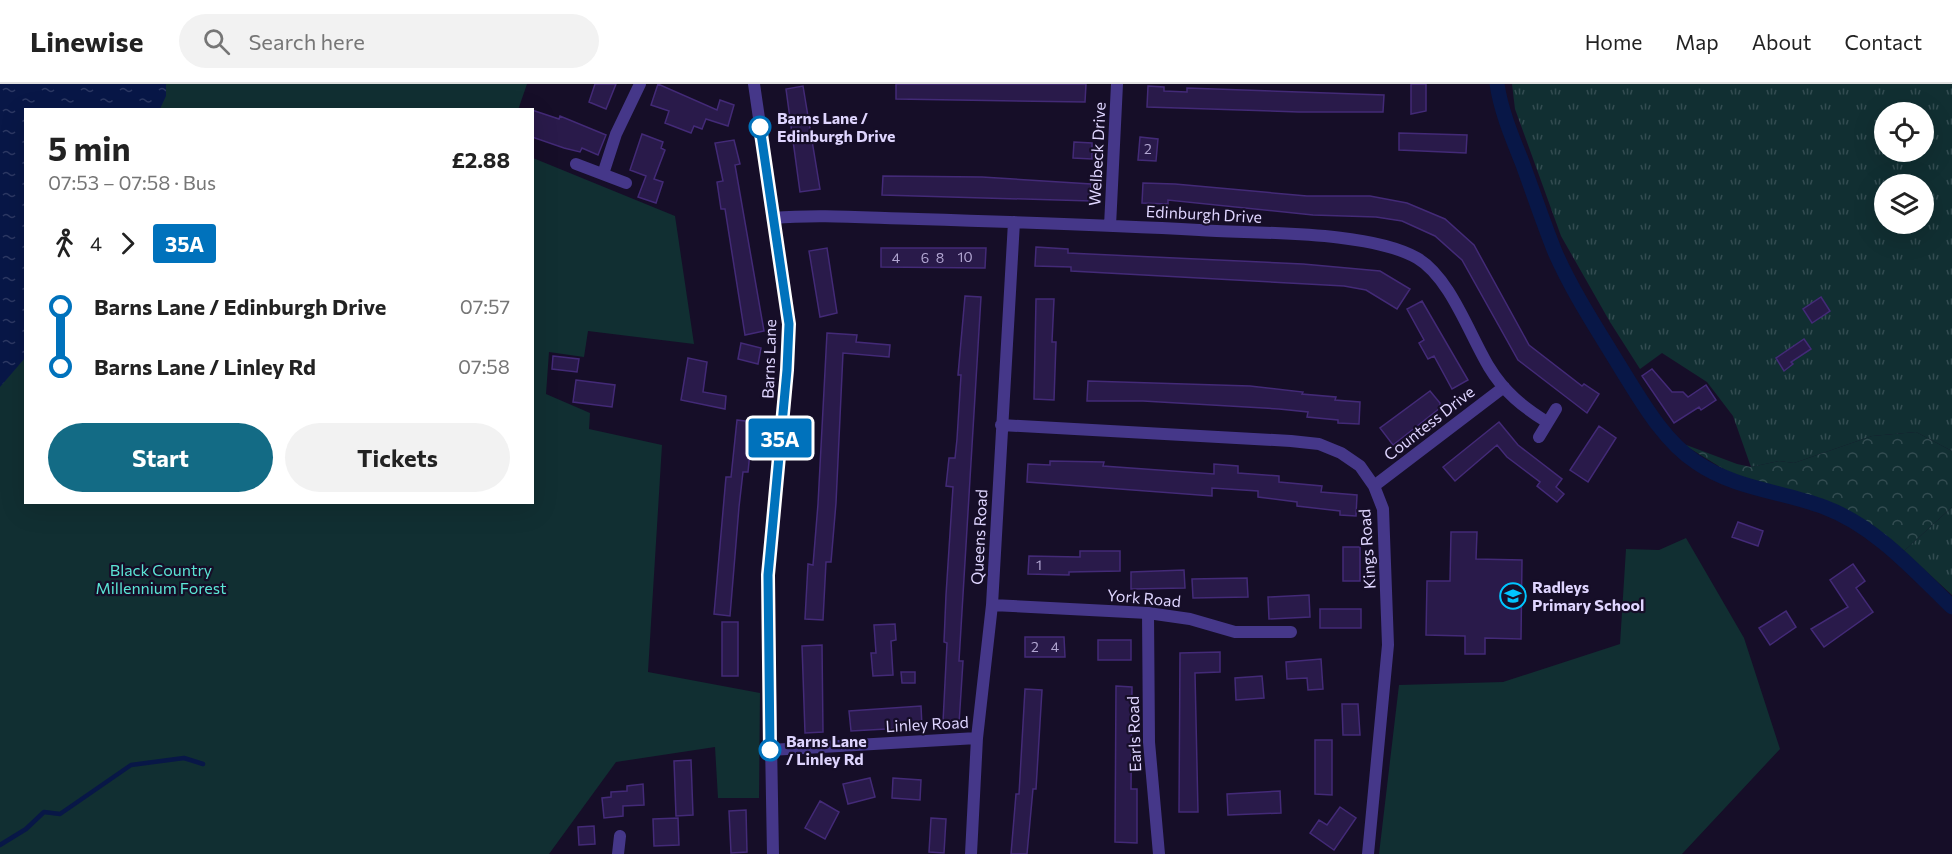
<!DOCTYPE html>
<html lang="en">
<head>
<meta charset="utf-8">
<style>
	:root { --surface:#fff; --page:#f2f2f2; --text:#222; --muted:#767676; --line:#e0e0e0; --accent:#136b85 }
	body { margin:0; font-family:Commissioner,sans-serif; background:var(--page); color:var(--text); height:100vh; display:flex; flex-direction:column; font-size:22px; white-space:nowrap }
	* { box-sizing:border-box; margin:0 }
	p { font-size:20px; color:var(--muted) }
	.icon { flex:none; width:33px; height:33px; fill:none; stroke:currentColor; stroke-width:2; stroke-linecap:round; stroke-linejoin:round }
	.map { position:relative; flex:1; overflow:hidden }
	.sheet { position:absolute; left:24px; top:24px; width:510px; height:396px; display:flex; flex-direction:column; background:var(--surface); border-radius:0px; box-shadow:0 6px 24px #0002 }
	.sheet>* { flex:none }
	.badge { padding:0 12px; border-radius:4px; font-size:21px; line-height:39px }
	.tools { position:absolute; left:1874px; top:18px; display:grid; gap:12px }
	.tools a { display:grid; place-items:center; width:60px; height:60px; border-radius:50%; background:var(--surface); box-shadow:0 6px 24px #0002; font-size:30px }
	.map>.badge { position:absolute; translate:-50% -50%; box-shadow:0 0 0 3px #fff }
	.legs { display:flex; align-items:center; gap:9px; height:66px; padding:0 24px; font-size:20px }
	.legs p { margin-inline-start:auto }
	.head { display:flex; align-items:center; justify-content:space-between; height:102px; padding:0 24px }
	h1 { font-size:33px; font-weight:700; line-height:45px }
	.primary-button { display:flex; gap:12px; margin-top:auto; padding:12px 24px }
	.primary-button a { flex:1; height:69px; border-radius:36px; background:var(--accent); color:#fff; font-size:24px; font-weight:700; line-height:69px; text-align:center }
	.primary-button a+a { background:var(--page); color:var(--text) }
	ul { padding:0 24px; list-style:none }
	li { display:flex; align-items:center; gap:21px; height:60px; font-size:22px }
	li i { display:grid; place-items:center; width:9px; height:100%; margin:0 8px; background:currentColor }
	li i::after { content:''; width:15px; height:15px; margin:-8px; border:4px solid; border-radius:50%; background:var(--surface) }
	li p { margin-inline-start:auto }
	li:first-child i { background:linear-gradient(#0000 50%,currentColor 0) }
	li:last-child i { background:linear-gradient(currentColor 50%,#0000 0) }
	header { display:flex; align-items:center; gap:36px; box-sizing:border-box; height:84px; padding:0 30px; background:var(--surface); border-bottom:2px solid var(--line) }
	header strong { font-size:28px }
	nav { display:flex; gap:33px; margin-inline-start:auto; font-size:21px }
	.search { width:420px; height:54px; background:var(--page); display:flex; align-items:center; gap:15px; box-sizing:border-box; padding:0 21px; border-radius:33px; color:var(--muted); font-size:22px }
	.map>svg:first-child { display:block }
</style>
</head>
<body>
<header>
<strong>Linewise</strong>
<div class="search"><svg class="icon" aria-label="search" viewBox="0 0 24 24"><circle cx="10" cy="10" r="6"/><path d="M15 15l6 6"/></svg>Search here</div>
<nav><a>Home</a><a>Map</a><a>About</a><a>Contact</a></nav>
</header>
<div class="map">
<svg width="1952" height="770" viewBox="0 0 1952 770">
	<defs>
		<pattern id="grass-tufts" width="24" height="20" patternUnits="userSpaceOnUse" patternTransform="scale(1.5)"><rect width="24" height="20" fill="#112f32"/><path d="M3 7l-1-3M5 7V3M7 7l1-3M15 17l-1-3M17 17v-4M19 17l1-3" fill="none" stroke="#334c51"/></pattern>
		<pattern id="forest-crowns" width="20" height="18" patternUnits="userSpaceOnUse" patternTransform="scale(1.5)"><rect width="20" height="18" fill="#112f32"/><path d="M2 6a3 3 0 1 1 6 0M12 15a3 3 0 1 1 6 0" fill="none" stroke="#334c51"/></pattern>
		<pattern id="water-ripples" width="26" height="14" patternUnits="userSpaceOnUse" patternTransform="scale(1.5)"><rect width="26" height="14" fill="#081747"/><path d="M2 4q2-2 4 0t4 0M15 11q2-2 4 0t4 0" fill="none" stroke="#2c3863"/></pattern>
	</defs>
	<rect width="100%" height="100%" fill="#160e28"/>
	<path fill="url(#grass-tufts)" fill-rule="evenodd" d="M1512 0H1952V367L1916 348 1872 352 1794 379 1779 377 1751 383 1733 332 1707 298 1662 269 1640 285 1610 238 1561 152 1515 25ZM1884 28H1923V68H1884ZM1884 100H1923V140H1884Z
		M1952 423V511L1904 467Z"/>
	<path fill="url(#forest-crowns)" d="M1916 348 1952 367V423L1904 467 1862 435 1830 419 1748 400 1681 359 1737 380 1751 383 1779 377 1794 379 1872 352Z"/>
	<path fill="#112f32" d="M0 0H527L518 26H26V418H532L533 74 675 132 694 260 588 247 584 273 549 268 546 310 590 329 589 345 662 361 648 588 760 609 759 714H718L715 663 616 678 549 770H0Z
		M1686 454 1744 554 1780 665 1682 770H1379L1399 601 1503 598 1620 560 1626 465 1659 466Z"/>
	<path fill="url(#water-ripples)" d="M0 0H166V12L160 25 26 26 25 274 0 303Z"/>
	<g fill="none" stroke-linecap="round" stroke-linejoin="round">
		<path stroke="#081747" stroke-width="4.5" d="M0 761 26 745 44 728 60 730 131 681 184 674 203 680"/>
		<path stroke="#081747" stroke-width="15" d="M1497 0C1501 27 1512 53 1522 78 1533 108 1543 138 1555 168 1573 209 1599 248 1622 286 1642 318 1664 357 1696 378 1735 405 1781 407 1824 423 1875 442 1914 486 1952 523"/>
	</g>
	<path fill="#291a4a" stroke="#432a77" stroke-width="1.5" d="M595 0H616L606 25 589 18Z
		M658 0 717 26 720 16 734 21 728 42 706 35 702 45 694 42 691 49 665 39 669 27 651 21Z
		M896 0H1086L1085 18 896 15Z
		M1411 0H1426V27L1411 30Z
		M803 2 820 105 800 108 786 5Z
		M1148 2 1164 3V7L1187 8V4L1384 11 1383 28H1299L1147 23Z
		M532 26 559 35 560 32 606 51 598 71 582 64 580 68 564 64 532 53Z
		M1399 49 1467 51 1466 69 1399 66Z
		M642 50 663 58 661 64 665 66 654 95 663 98 656 119 638 113 646 92 630 86Z
		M1140 53 1158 55 1156 77 1138 76Z
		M734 56 740 80 735 81 764 247 745 251 725 125H721L717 98 723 97 715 59Z
		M1074 58 1092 59V75L1073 74Z
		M883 92 982 93 1091 100V117L882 111Z
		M1143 99 1175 100 1307 112H1370L1407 119 1445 135 1474 161 1529 261 1582 302 1584 300 1599 310 1587 329 1518 276 1462 176 1435 152 1402 137 1376 133 1313 131 1168 116V120L1142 119Z
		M1036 163 1068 165V169L1303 180 1380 187 1410 205 1397 225 1366 206 1344 202 1071 187V183L1035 182Z
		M827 164 837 229 820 233 809 167Z
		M881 164H986L985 184 881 183Z
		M965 212 981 213 959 577H963L959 640 943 638 947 559 944 558 946 511 953 403 946 402 949 374H955L957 355 961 291H958Z
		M1821 213 1830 227 1812 239 1803 225Z
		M1036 215H1054L1052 258H1056L1054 316 1034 315Z
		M1422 217 1468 296 1452 305 1434 272 1428 275 1419 259 1424 256 1407 225Z
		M827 249 857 251 856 258 890 261 889 273 843 269 836 419 831 478H826L823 536 805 535 808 480 813 481 818 420Z
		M1804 255 1811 265 1791 278 1793 280 1784 287 1776 274Z
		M741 259 761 264 758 280 738 275Z
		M553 272 579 275 577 288 552 285Z
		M688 274 707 278 703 308 726 312 725 325 681 316Z
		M1652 285 1672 308H1683L1688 313 1706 301 1716 316 1701 326 1699 323 1674 339 1642 292Z
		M576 296 615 301 612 323 573 318Z
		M1088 297 1250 302 1303 308 1302 310 1336 313 1335 316 1360 318 1359 340 1338 339V336L1307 333 1308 328 1279 325 1143 317H1087Z
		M1430 307 1440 319V324L1393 361 1380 344Z
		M737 336 753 338 748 388H743L739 423 730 532 714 530 725 404 726 393H731Z
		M1499 338 1518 361 1562 395 1556 403 1564 410 1557 418 1537 402 1540 398 1507 373 1497 361 1455 397 1443 383Z
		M1599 342 1616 354 1588 398 1570 386Z
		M1050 377 1104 378 1103 382 1214 390V380L1238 382V389L1279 392V398L1322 402 1321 408 1357 411 1356 432 1340 431V427L1297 422V418L1258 413V407L1212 404V412L1027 398 1028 380 1050 381Z
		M1738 438 1763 447 1758 462 1732 453Z
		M1451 448H1477L1476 475 1522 476 1521 555 1485 554V570H1465V552L1426 551 1427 497H1450Z
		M1343 463H1360V497H1343Z
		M1080 467H1120V487L1069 488V491L1028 490 1029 472 1080 473Z
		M1853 480 1865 497 1856 504 1873 528 1824 563 1811 545 1848 523 1830 496Z
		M1184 486 1185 504 1131 505V488Z
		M1247 494 1248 513 1193 514 1192 495Z
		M1309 511 1310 533 1269 535 1268 513Z
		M1320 525H1361V544H1320Z
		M1786 527 1796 543 1770 561 1759 544Z
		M722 538H738V592H722Z
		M895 540 896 556 891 557 893 591 873 592 871 569H876L874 541Z
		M1025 553H1064L1065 573H1025Z
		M1098 556H1131V576H1098Z
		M822 561 823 648 805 649 802 562Z
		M1220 568V588L1195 589 1198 728H1179L1180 569Z
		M1321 575 1323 605 1308 606 1307 594 1287 595 1286 578Z
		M901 588H915V599H902Z
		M1262 592 1264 614 1236 616 1235 594Z
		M1116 602 1132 603 1131 705H1137V759L1115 758Z
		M1025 605 1042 606 1036 705H1033L1027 770H1011L1016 710H1019Z
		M1342 620H1358L1360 651H1343Z
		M921 622 922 643 851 647 849 627Z
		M1315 656H1332V711L1315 710Z
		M691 676 693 731 676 732 674 677Z
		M870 694 875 713 848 720 843 700Z
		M893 694 921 696 920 716 892 714Z
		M643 700 644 721 623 722V732L604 734 602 714 611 713V708L627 707V702Z
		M1280 707 1281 729 1228 731 1227 710Z
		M820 717 839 728 825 755 805 744Z
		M1340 723 1356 734 1334 766 1310 749 1319 736 1327 741Z
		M746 726 747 768 731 769 729 727Z
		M678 734 679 761 654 762 653 735Z
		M931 734 946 735 944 769 929 768Z
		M594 742 595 760 579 761 578 743Z"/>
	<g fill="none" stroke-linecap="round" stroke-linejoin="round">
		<path stroke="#453789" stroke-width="12" d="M754 0 789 240 787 286 768 491 773 770
			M576 80 626 99
			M603 90 616 50 640 0
			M773 134C821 130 870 134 918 135 1012 138 1105 141 1199 146 1258 150 1367 146 1417 174 1450 193 1470 252 1489 283 1504 308 1523 323 1547 338
			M1110 142 1117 0
			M1001 341 1291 357 1319 360 1341 369 1360 382 1374 402 1383 425 1388 561 1368 770
			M1539 353 1556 325
			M1374 402 1504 303
			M992 521 1148 529 1190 535 1235 548H1291
			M1148 529 1149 658 1159 770
			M770 666 977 654
			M618 770 620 752
			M971 770 977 654 992 521 1014 138"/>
	</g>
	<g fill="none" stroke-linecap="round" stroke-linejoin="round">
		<g stroke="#fff" stroke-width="14">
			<path id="line-1" d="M760 43 789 240 787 286 768 491 770 666"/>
		</g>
		<use href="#line-1" stroke="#0072bc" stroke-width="9"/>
	</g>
	<defs>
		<g id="school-ring" transform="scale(1.35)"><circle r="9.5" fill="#160e28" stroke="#01c5ff" stroke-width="1.5"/><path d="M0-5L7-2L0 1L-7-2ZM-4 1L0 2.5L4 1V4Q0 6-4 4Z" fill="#01c5ff"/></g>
	</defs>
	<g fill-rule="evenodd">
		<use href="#school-ring" x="1513" y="512"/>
	</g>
	<g fill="#fff" stroke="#0072bc" stroke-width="3">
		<circle cx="760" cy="43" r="10"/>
		<circle cx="770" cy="666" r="10"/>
	</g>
	<g text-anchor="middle" stroke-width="4.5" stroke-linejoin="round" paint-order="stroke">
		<g font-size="14" fill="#b2a6d2">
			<text x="1148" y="70">2</text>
			<text x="965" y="178">10</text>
			<text x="896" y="179">4</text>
			<text x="925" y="179">6</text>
			<text x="940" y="179">8</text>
			<text x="1039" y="486">1</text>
			<text x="1035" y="568">2</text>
			<text x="1055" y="568">4</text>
		</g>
		<g font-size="16" font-weight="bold" fill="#dfd5ff" stroke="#160e28" text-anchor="start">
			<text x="777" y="40">Barns Lane /<tspan x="777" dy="18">Edinburgh Drive</tspan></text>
			<text x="786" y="663">Barns Lane<tspan x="786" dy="18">/ Linley Rd</tspan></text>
		</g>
		<g font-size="16" fill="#dfd5ff" stroke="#160e28">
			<text transform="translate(1097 70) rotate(-87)" y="6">Welbeck Drive</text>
			<text transform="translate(1204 130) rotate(3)" y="6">Edinburgh Drive</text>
			<text transform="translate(769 275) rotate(-88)" y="6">Barns Lane</text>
			<text transform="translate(1429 339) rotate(-38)" y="6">Countess Drive</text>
			<text transform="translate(979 453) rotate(-87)" y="6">Queens Road</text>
			<text transform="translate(1367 465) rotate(-94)" y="6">Kings Road</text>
			<text transform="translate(1144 514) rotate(5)" y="6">York Road</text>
			<text transform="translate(927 640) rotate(-3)" y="6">Linley Road</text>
			<text transform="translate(1134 650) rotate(-92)" y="6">Earls Road</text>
		</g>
		<g font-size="16" fill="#5be5d5" stroke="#160e28">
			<text x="161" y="492">Black Country<tspan x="161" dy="18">Millennium Forest</tspan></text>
		</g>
		<g font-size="16" font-weight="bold" fill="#dfd5ff" stroke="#160e28" text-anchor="start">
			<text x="1532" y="509">Radleys<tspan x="1532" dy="18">Primary School</tspan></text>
		</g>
	</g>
</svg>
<div class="tools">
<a><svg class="icon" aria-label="locate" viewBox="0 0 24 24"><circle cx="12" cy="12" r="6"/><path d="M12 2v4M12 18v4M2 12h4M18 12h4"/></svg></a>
<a><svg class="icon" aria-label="layers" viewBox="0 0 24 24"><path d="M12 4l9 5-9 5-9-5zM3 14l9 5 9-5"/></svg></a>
</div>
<b class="badge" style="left:780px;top:354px;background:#0072bc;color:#fff">35A</b>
<section class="sheet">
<div class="head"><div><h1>5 min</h1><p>07:53 – 07:58 · Bus</p></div><b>£2.88</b></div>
<div class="legs"><svg class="icon" aria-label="walk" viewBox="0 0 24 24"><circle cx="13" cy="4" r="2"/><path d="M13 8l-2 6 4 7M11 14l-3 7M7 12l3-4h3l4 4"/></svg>4<svg class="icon" aria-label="forward" viewBox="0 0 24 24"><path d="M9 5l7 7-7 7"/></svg><b class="badge" style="background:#0072bc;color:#fff">35A</b></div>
<ul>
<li><i style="color:#0072bc"></i><b>Barns Lane / Edinburgh Drive</b><p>07:57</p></li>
<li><i style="color:#0072bc"></i><b>Barns Lane / Linley Rd</b><p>07:58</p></li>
</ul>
<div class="primary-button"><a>Start</a><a>Tickets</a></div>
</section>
</div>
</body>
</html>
